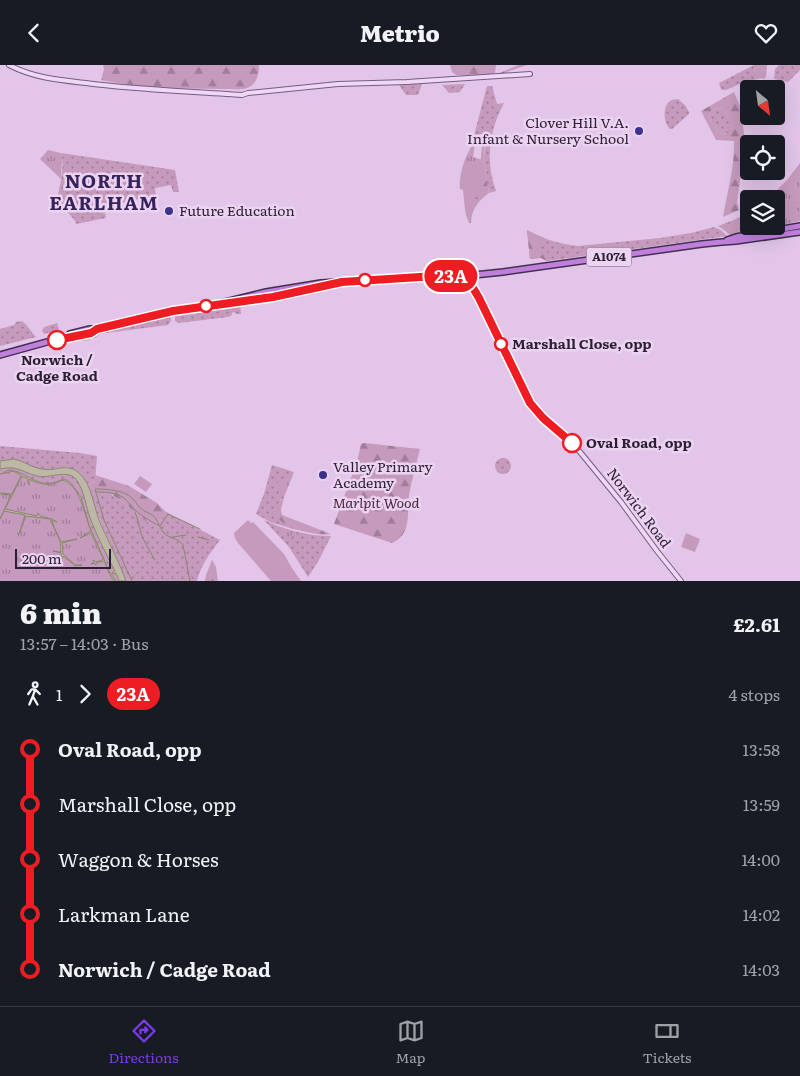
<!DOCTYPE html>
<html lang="en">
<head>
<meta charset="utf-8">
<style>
	:root { --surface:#171b24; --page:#20242c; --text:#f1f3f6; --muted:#9ea1a6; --line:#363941; --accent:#7c3aed }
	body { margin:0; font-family:Literata,serif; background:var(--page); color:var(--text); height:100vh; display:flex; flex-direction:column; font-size:19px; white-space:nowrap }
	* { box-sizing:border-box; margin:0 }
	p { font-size:16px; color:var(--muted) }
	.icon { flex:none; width:28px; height:28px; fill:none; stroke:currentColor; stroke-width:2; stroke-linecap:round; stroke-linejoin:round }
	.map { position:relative; height:516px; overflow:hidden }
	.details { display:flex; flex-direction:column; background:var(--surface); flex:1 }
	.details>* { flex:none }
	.badge { padding:0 10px; border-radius:16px; font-size:18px; line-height:32px }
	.needle { width:32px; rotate:151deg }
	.tools { position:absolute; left:740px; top:15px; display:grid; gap:10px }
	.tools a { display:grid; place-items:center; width:45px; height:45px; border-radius:5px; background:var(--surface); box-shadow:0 5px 20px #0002; font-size:25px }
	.scale { position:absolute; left:15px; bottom:12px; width:96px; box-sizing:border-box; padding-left:5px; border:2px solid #2b1f34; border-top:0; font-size:14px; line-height:18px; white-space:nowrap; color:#2b1f34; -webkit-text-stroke:4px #ecd3f1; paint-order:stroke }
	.map>.badge { position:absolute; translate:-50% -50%; box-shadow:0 0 0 2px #fff }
	.legs { display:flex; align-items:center; gap:8px; height:55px; padding:0 20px; font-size:16px }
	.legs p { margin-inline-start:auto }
	.headline { display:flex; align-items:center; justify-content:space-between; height:85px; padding:0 20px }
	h1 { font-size:28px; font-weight:800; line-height:38px }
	ul { padding:0 20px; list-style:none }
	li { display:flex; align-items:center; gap:18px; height:55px; font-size:19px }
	li i { display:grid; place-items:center; width:8px; height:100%; margin:0 6px; background:currentColor }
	li i::after { content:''; width:12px; height:12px; margin:-6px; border:4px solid; border-radius:50%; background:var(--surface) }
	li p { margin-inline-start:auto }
	li:first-child i { background:linear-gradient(#0000 50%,currentColor 0) }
	li:last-child i { background:linear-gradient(currentColor 50%,#0000 0) }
	header { display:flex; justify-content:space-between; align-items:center; height:65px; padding:0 20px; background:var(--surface); font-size:22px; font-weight:800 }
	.dock { display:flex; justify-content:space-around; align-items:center; height:70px; border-top:1px solid var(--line); background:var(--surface); font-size:14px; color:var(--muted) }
	.dock a { display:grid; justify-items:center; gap:2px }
	.dock .current { color:var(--accent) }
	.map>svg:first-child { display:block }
</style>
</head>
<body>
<header><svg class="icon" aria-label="back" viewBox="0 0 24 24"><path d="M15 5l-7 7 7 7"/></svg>Metrio<svg class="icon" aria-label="heart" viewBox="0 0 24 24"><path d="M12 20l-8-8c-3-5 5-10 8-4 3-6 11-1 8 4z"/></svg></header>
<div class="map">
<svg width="800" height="516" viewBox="0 0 800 516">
	<defs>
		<pattern id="grass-dots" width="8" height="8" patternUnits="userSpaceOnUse" patternTransform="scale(1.25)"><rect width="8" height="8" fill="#c69abc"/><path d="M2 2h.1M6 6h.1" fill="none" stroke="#a17d9a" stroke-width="1.8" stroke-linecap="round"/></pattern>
		<pattern id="forest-firs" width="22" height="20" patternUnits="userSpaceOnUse" patternTransform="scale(1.25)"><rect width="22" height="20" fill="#c69abc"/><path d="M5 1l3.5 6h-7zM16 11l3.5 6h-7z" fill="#a17d9a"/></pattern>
		<pattern id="park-tufts" width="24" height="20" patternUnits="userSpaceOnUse" patternTransform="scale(1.25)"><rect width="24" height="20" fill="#c69abc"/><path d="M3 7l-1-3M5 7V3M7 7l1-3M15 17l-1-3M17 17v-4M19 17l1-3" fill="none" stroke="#a17d9a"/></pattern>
	</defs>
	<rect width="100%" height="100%" fill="#e2c5e9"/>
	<path fill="url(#grass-dots)" d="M754 0 755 8 761 9 762 13 744 17 726 25H723L721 24 719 18Z
		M779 0H800V5L788 17 774 14 775 4Z
		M422 19 418 30H406L399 20Z
		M465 19 460 27 449 28 442 20Z
		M487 21H492L497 39 504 38C489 66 485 96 496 126L489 128 486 112 485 101 483 99 487 70 480 69 476 75 473 74Z
		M678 34 685 40 689 47V49L672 64H670C664 59 662 43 669 37 672 34 674 35 678 34Z
		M719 43 724 44 727 50 733 67 723 69 719 68 712 57 709 49 712 45Z
		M61 88 175 105 179 127H173L171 120 155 123 156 130 104 142 106 153 76 159 75 156 57 134C60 121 65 101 61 88Z
		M714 162 721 165 727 171 547 196 541 193 530 194 527 165C543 174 560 179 578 181L660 173 691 168Z
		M240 240 241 249H236L234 247H233L231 251 228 252 179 258 175 256V251L177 249 202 247 203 248H207L209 246 232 243Z
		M167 250 171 253V256L168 260 106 268 100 269 95 273 91 272 92 269Z
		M22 256C28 260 31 267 36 272L0 281V264L14 260 16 257Z
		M57 258 59 264 58 265 44 269 42 266 44 262Z
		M87 270 89 272 90 275 57 279 56 278Z
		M0 381 80 388 97 391 95 417 88 419 80 408 67 402 46 405 35 403 18 395 14 394 0 396Z
		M495 401a8 8 0 1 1 16 0a8 8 0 1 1-16 0Z
		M272 400 294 407 284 432 280 435V456L300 466 270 457 256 449 264 429Z
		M12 402C22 404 31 411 41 412 50 413 64 407 72 411 84 417 85 437 89 449 96 472 110 493 119 516H116L109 506 89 460 81 432 70 417 64 414C59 416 54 419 49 419 34 419 22 405 8 406 5 406 3 407 0 408V404Z
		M91 430H111L122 436 144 455 156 462 166 447 220 475C210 488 201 500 197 516H126C115 486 100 461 91 430Z
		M264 455C285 465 308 471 331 471L319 495 308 512 289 482Z"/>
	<path fill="url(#forest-firs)" fill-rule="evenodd" d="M103 0H259C259 7 258 16 251 21 244 26 233 24 225 24 194 24 163 23 132 20 122 19 112 17 101 15L104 4Z
		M450 0H496L495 8H500L518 0H527L504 8 490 9 482 11 456 10 452 7Z
		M754 0H767L766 12 764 14 762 13 761 9H759L756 10 755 8Z
		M734 27 740 41 744 68 742 101 737 137 739 145 723 152C727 127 735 102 734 76L716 75 701 46ZM719 43 724 44 727 50 732 67 723 69 719 68 712 57 709 49 712 45Z
		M485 80 483 99 485 101 486 112 489 128C478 136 471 145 471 158H469L466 150 465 145 477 130 482 81Z
		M527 165 545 174 540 178 538 181 542 185 550 189 549 194 547 196 541 193 530 194Z
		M364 378 420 384C416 399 412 415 409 430 407 447 412 470 392 478L334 459 357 397 361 379Z
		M95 410 129 421 157 438 166 447 156 462 144 455 122 436 112 430H91L88 419 95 417Z
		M284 432 281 445 282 450 331 469C313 472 253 458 284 432Z
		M212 495 216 502 218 516H205L206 510Z"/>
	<path fill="url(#park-tufts)" d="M475 78 473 92 482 95 478 130 465 145 463 125 460 124C458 113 466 85 475 78Z
		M48 85 61 88 62 93 61 114 40 94Z
		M800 98V156L731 171 724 165 718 161 734 155 749 147V161H776V134H768L787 115Z
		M13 406C29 413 44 426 62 415 70 417 75 423 79 430 83 438 84 448 87 456 94 475 103 499 114 516H0V409Z
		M279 413 290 416 286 427 275 423Z
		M281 462 293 466 290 473 278 468Z"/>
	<path fill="#c69abc" d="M467 110 477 111 474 127 464 125Z
		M140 411 152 419 146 427 134 419Z
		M248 455 251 458 253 457 284 489 292 503 301 516H271L238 478 235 473 234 468Z
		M686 468 700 474 695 487 681 482Z"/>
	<path fill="#bdb8a6" stroke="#8a866e" d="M14 394C24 396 32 403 43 404 56 407 66 397 79 408 92 418 94 445 101 460 110 479 119 497 126 516H119L116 508 113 509 112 508 115 506C106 489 97 471 90 453 86 442 85 430 79 419 78 417 75 412 72 411 62 406 48 414 37 411 21 407 18 400 0 404V396Z
		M9 405C25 406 35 421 52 418 56 418 60 415 64 414L70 417 81 432 89 460 109 506 116 516H114L109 508 104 496 96 498V500L94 498 91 499 94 498 93 495 96 497 102 495 103 494 91 468 80 473 91 466C84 450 81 420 62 415 51 422 40 420 29 414V420L27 413 22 411 5 444 37 451 38 448 40 451 52 454 57 457 52 455 54 462 61 477 77 474 62 478 63 489 75 500H82L76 501 63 491 62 494 61 488 53 486 61 487 60 476 50 454 26 451 19 469 25 450 4 446 0 454 11 430 0 429V428L12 429 21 411V410L13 406 0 409Z"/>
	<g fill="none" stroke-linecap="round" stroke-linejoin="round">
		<path stroke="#8a866e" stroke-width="1" d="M96 427C103 427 110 427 116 429 127 433 129 439 136 446 142 451 153 458 160 461L168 449 200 464
			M135 447C138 454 139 461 141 468 144 477 150 486 155 495
			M173 472 186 470
			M198 472 209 475
			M132 516 104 455 95 424C106 424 124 425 132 433 136 437 138 442 143 445 147 448 153 449 156 454 159 458 160 464 164 468 170 474 177 472 183 480L190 516"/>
		<g stroke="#745d82" stroke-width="6">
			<path id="tertiary" d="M9 0C34 13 59 15 86 18 138 25 190 26 242 30L248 28 338 19 407 17 530 9
				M466 211 479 233 533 342 543 353 580 387 621 437 657 486 681 516"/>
		</g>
		<g stroke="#423050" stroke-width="8">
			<path id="trunk" d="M727 175 736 172 800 161
				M235 237 273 232 329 220
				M209 241 266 227 321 218 420 212 474 210 503 207 702 179 722 177 736 176 800 167
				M70 269 90 264H95
				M0 290 65 272 89 268 97 264 138 254 173 246 211 240"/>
		</g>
		<use href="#tertiary" stroke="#efd7f5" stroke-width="4"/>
		<use href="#trunk" stroke="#c17fdc" stroke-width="5"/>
	</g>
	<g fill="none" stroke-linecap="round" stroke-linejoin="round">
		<g stroke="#fff" stroke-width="11">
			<path id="line-1" d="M57 275 91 268 97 264 173 246 273 232 342 217 420 212 466 211 479 233 530 338 543 353 572 378"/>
		</g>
		<use href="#line-1" stroke="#ee1d23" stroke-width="8"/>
	</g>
	<g fill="#3b338b" stroke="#ecd3f1" stroke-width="2">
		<circle cx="639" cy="66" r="5"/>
		<circle cx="169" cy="146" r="5"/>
		<circle cx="323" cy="410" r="5"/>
	</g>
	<g fill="#fff" stroke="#ee1d23" stroke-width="2.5">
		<circle cx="365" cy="215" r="6"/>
		<circle cx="206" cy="241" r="6"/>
		<circle cx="57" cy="275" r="9"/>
		<circle cx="501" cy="279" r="6"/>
		<circle cx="572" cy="378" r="9"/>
	</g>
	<g text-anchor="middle" stroke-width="5" stroke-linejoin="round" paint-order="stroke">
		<rect fill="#ecd3f1" stroke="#65556d" stroke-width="1" x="586.5" y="182.5" width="45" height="19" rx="4"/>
		<g font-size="12" font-weight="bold" fill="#2b1f34">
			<text x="609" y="196">A1074</text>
		</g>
		<g font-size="14" fill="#2b1f34" stroke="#ecd3f1" text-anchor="start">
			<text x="629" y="63" text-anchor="end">Clover Hill V.A.<tspan x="629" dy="16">Infant &amp; Nursery School</tspan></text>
			<text x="179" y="151">Future Education</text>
			<text x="333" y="407">Valley Primary<tspan x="333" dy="16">Academy</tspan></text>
		</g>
		<g font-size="14" font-weight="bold" fill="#2b1f34" stroke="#ecd3f1" text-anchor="start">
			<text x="512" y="284">Marshall Close, opp</text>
			<text x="57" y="300" text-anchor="middle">Norwich /<tspan x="57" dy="16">Cadge Road</tspan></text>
			<text x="586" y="383">Oval Road, opp</text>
		</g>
		<g font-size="14" font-style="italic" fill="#4e2840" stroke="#ecd3f1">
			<text x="376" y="443">Marlpit Wood</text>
		</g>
		<g font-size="14" fill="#2b1f34" stroke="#ecd3f1">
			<text transform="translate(639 443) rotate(53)" y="5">Norwich Road</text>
		</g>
		<g font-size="19" font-weight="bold" letter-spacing="1" fill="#35235c" stroke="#ecd3f1">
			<text x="104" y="123">NORTH<tspan x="104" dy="22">EARLHAM</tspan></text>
		</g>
	</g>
</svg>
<div class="tools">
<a><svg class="needle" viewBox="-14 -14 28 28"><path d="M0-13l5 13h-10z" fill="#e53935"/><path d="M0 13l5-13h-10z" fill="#9ea1a6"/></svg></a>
<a><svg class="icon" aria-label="locate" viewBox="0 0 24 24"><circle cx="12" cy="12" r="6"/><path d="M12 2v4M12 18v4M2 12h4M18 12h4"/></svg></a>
<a><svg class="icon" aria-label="layers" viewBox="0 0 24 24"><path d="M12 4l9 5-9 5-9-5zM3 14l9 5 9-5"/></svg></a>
</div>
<div class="scale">200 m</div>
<b class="badge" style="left:451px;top:211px;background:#ee1d23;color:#fff">23A</b>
</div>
<section class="details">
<div class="headline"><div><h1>6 min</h1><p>13:57 – 14:03 · Bus</p></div><b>£2.61</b></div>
<div class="legs"><svg class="icon" aria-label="walk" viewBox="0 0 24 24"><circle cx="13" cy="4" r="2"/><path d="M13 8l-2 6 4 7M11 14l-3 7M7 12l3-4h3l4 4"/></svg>1<svg class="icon" aria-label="forward" viewBox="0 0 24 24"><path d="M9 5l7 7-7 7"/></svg><b class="badge" style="background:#ee1d23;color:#fff">23A</b><p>4 stops</p></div>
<ul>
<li><i style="color:#ee1d23"></i><b>Oval Road, opp</b><p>13:58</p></li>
<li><i style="color:#ee1d23"></i><span>Marshall Close, opp</span><p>13:59</p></li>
<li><i style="color:#ee1d23"></i><span>Waggon &amp; Horses</span><p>14:00</p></li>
<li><i style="color:#ee1d23"></i><span>Larkman Lane</span><p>14:02</p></li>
<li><i style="color:#ee1d23"></i><b>Norwich / Cadge Road</b><p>14:03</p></li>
</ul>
</section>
<nav class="dock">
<a class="current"><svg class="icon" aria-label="directions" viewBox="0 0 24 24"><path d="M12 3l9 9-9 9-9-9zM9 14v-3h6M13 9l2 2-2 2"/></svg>Directions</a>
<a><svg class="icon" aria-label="map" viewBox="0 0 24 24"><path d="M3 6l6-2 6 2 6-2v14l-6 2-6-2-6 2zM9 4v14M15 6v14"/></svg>Map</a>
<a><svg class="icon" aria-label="tickets" viewBox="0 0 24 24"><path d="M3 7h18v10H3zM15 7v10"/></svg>Tickets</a>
</nav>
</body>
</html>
